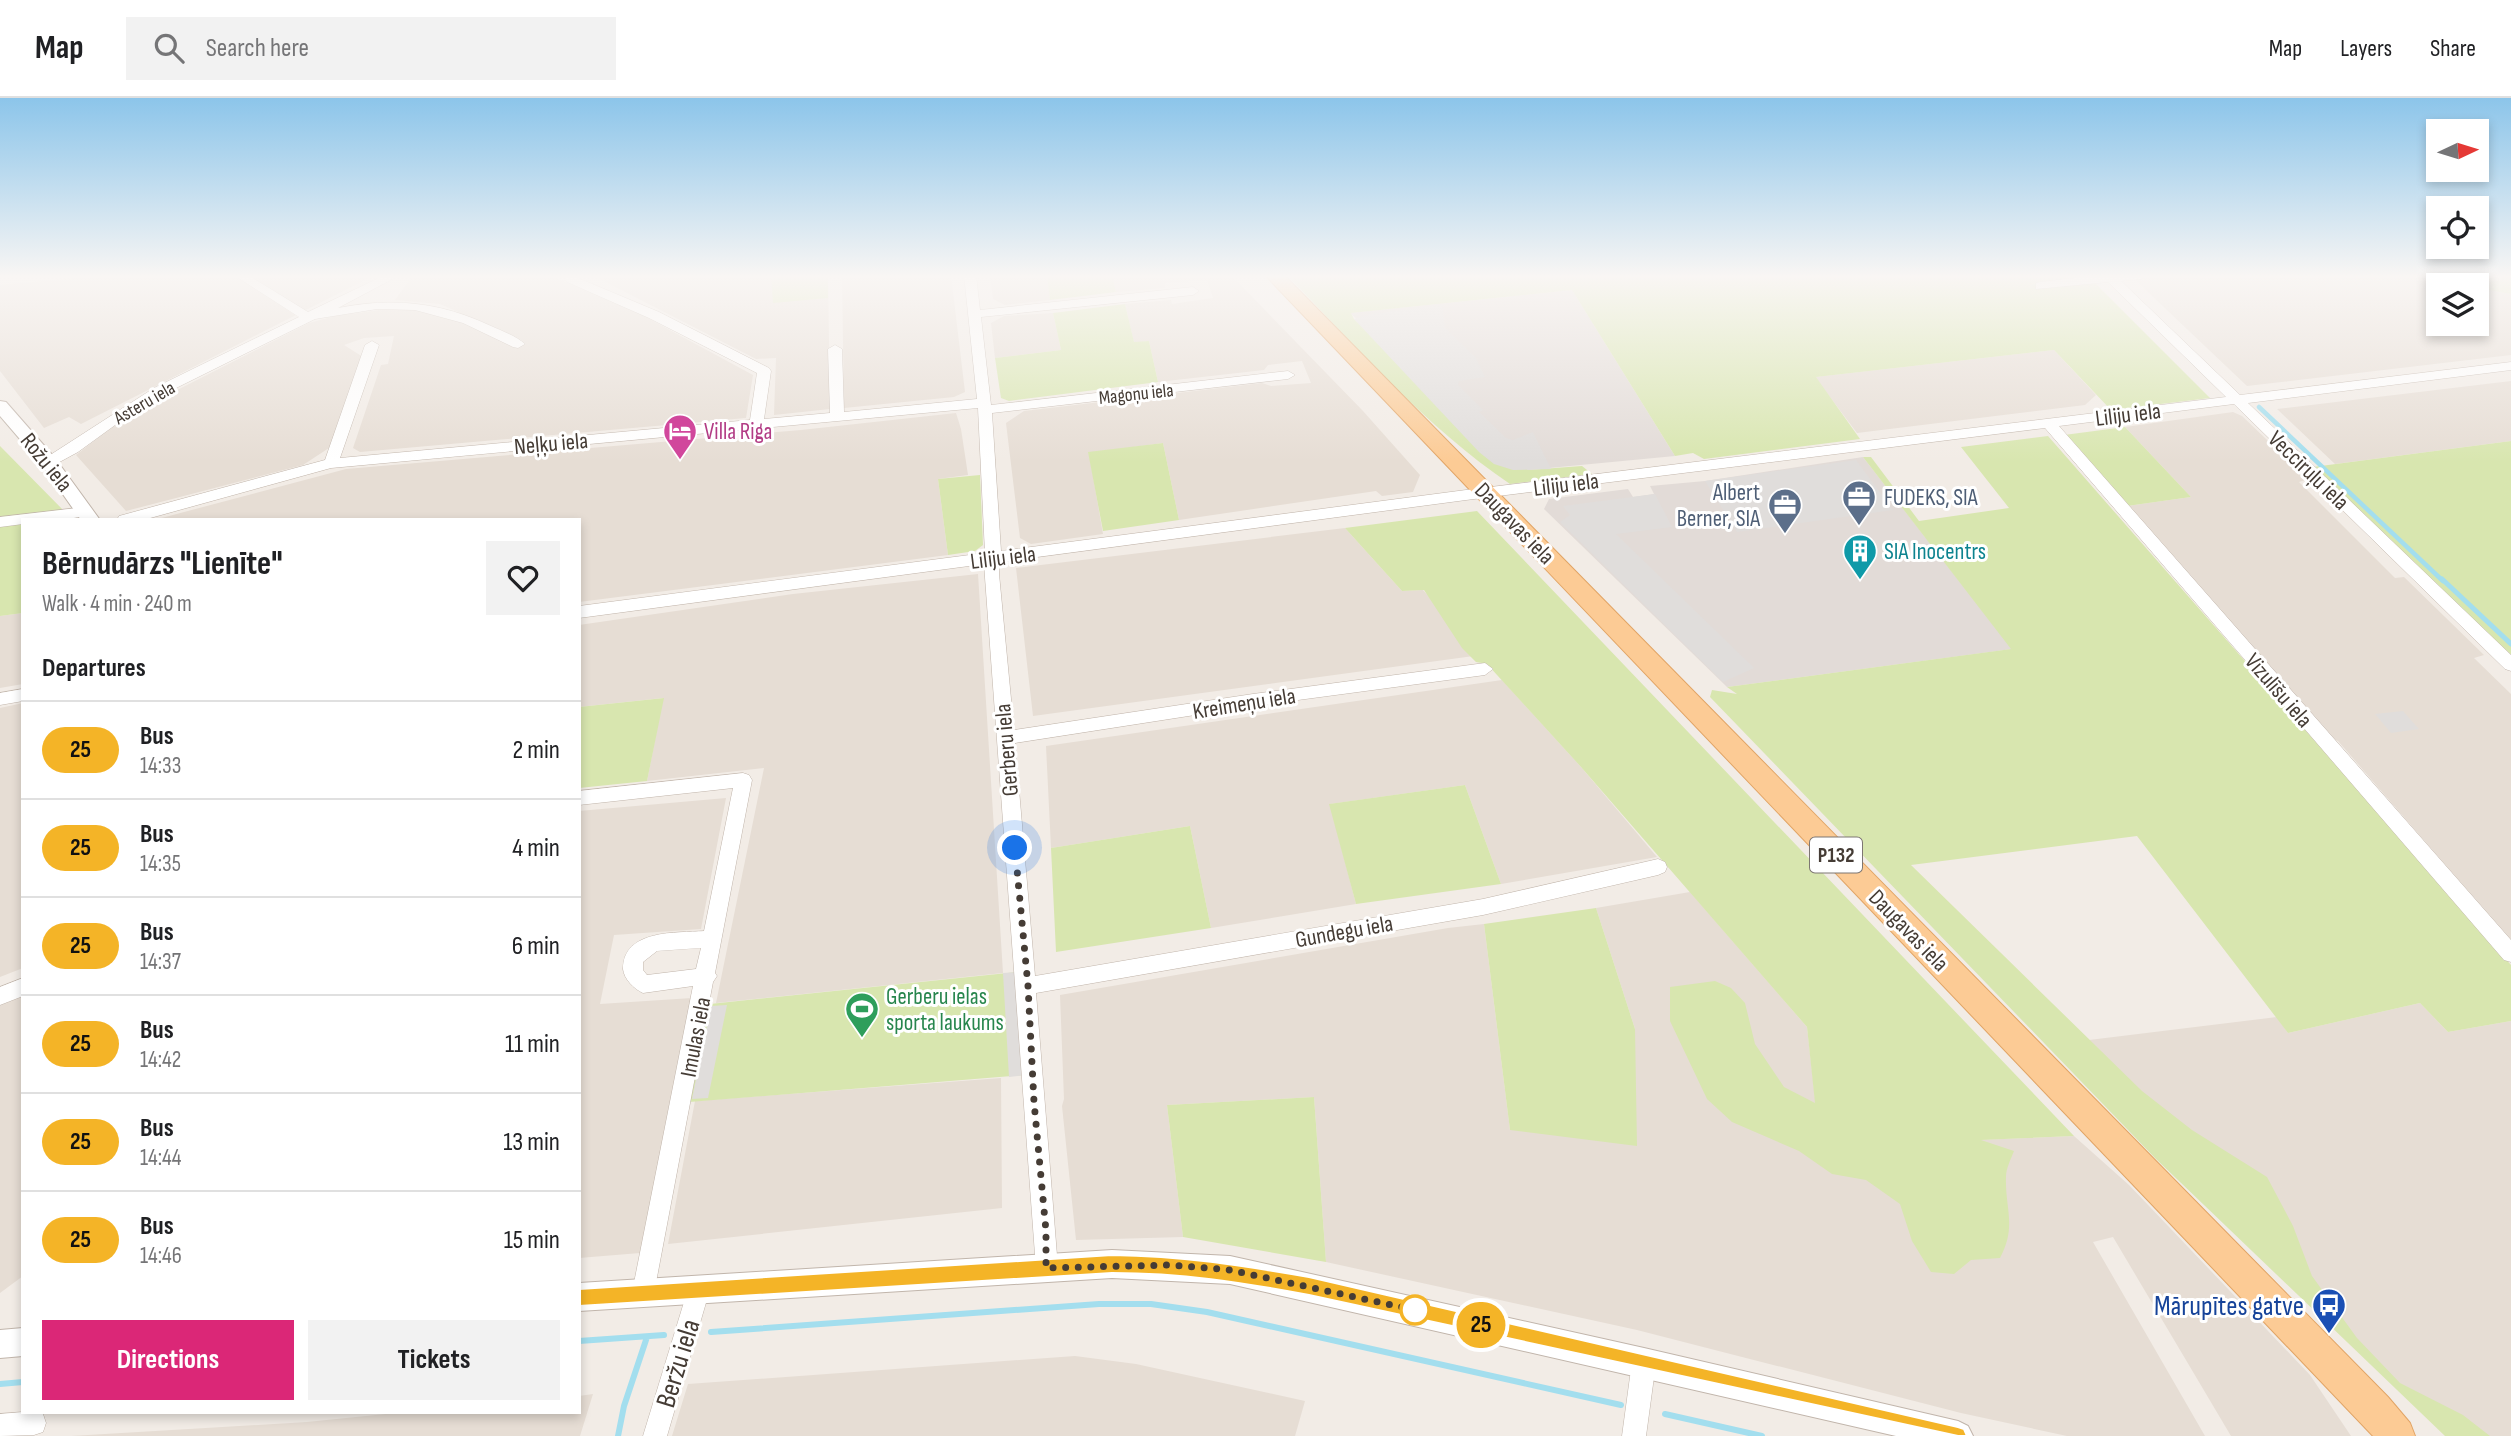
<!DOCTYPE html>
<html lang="en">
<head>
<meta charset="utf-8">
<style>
	:root { --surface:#fff; --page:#f2f2f2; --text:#202124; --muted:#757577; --line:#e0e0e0; --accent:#db2777 }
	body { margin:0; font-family:"Sofia Sans Condensed",sans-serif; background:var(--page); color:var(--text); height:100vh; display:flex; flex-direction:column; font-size:26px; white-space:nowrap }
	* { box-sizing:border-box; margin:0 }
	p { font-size:23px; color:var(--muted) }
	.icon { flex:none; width:38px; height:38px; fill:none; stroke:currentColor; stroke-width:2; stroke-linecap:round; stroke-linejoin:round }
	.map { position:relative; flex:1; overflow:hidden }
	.sheet { position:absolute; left:21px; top:420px; width:560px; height:896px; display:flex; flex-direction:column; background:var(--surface); border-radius:0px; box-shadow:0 4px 10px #0003 }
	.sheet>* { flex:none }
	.badge { padding:0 14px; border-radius:23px; font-size:24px; line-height:46px }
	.needle { width:46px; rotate:86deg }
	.controls { position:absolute; left:2426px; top:21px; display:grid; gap:14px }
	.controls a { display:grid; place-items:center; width:63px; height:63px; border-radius:0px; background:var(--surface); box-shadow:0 4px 10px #0003; font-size:35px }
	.you { position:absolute; width:35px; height:35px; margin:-18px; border:5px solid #fff; border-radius:50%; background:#1a73e8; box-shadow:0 0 0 10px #1a73e833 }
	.map>.badge { position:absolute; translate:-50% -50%; box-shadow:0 0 0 4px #fff }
	h2 { padding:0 21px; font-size:26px; line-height:63px }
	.round { display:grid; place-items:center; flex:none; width:74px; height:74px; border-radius:0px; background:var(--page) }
	.overview { display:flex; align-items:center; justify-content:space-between; height:119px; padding:0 21px }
	h1 { font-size:33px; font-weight:700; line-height:52px }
	.primary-button { display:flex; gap:14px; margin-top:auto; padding:14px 21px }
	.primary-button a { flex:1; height:80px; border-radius:0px; background:var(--accent); color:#fff; font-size:28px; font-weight:700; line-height:80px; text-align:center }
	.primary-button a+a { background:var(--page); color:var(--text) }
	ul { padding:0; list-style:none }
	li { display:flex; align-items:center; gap:21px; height:98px; padding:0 21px; border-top:2px solid var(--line) }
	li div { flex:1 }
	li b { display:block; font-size:26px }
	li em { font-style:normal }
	li .badge { min-width:77px; font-weight:700; text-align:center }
	header { display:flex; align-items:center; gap:42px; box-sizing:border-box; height:98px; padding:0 35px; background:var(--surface); border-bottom:2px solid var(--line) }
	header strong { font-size:33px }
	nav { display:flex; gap:38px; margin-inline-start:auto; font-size:24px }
	.search { width:490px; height:63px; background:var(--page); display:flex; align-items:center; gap:18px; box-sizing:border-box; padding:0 24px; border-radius:0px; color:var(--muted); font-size:26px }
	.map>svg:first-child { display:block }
</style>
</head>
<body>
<header>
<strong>Map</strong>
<div class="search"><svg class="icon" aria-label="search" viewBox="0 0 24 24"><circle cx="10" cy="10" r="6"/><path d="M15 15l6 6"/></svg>Search here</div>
<nav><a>Map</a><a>Layers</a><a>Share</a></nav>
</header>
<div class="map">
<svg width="2511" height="1338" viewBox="0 0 2511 1338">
	<rect width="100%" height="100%" fill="#f2ece6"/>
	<path fill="#e6ddd4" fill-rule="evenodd" d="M106 177H375L81 326 69 319 44 330 0 273V187Z
		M413 177H562L556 180 644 218 753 277 746 320 360 354 353 350 381 267 388 266 394 238 364 240 344 247 363 259 332 348 303 367 126 413 76 357 126 318 309 225 335 218 402 209 451 217 514 248 523 243 440 206 395 202Z
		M592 177H828L830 311 774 317 776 260 756 261Z
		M842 177H951L965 294 954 299 844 310Z
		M990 177H1047L1050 202 1005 207 993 201Z
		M1112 177H1231L1363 313 1420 377 1413 394 1382 398 1376 393 1179 422 1163 345 1089 355 1103 436 1031 446 1020 440 1006 325 1024 313 1262 285 1271 288 1311 285 1302 263 1268 267 1264 272 1158 284 1149 243 1134 245 1125 206 1171 202 1172 206 1213 200 1207 182 1165 185V190L1116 194Z
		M2130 177H2465L2483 191 2511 196V257L2247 288ZM2438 187H2476V226H2438Z
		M1053 215 1061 252 995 260 991 225 1004 218Z
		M2054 252 2096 297 2085 307 1857 335 1815 279Z
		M2511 283V343L2335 366 2277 311Z
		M2233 314 2242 318 2308 381 2299 384 2395 480 2404 479 2484 557 2474 560 2511 596V843L2338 643 2327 639 2236 530 2231 528 2127 408 2191 399 2125 329Z
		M956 315 961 331 968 377 938 381 948 457 579 504V422H154L346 371 801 332Z
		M1345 430 1402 493 1423 492 1481 557 1033 618 1016 470Z
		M978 476 1003 875 716 905 764 670 647 683 663 600 579 609V527L793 496Z
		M23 515V586L0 590V518Z
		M1502 582 1581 669 1657 759 1501 786 1465 687 1330 706 1356 806 1211 830 1190 728 1051 750 1046 648Z
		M23 605V870L0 879V610Z
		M726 700 701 831 614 837 600 906 692 900 640 1155 579 1160V713Z
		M1690 794 1807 929 1822 1062 1978 1042 2074 1038 2129 1087 2310 1277 2351 1338H2231L2113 1139 2093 1144 2205 1338H2067L1961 1315 1637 1232 1326 1164 1314 999 1167 1007 1183 1139 1076 1142 1062 1008 1064 1001 1060 897 1448 830 1484 826 1510 1032 1635 931 1596 810Z
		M23 898V1178L0 1195V907Z
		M2420 905 2448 934 2511 923V1338H2446L2359 1251 2089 942 2277 919 2288 935Z
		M1001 980 1002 1110 668 1146 695 1003Z
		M1075 1258 1136 1266 1305 1303 1295 1338H672L688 1286Z
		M593 1296 580 1338H71L307 1324 405 1314H579V1298Z"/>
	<path fill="#e2dbd7" d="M1572 192 1675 358 1528 372 1350 215Z
		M1863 359 2012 551 1727 589 1544 411 1549 401 1628 391 1633 399 1654 396 1650 388 1705 383Z"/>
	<path fill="#d8e6af" d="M771 177H828V200L773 205Z
		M1047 177H1112L1116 194 1050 202Z
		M1287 177H2087L2210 300 2111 312 2054 252 1816 279 1860 341 1704 361 1693 355 1675 358 1572 192 1351 215 1354 221 1528 372 1582 368 1592 376 1510 386C1426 329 1357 250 1287 177Z
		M2465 177H2511V196L2483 191Z
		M1125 206 1134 244 1149 243 1158 284 1009 303 1001 300 995 260 1061 252 1053 215Z
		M2125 329 2191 399 2127 408 2064 337Z
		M2048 338 2511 867V923L2448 934 2420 905 2288 935 2137 738 1911 767 2142 993 2192 1032 2267 1079 2293 1128 2312 1178 2357 1240 2400 1285 2463 1317 2490 1338H2445L2156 1061 1710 599 1712 592 1737 596 1727 589 2011 551 1863 359H1871L1919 423 2009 410 1961 349Z
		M2511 343V561L2313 369Z
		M1163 345 1179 422 1103 433 1088 354Z
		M0 348 67 416 69 422H23V515L0 518Z
		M980 377 983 447 975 453 948 457 938 381Z
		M1477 413 2074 1038 1981 1042 2014 1053C2011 1061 2006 1070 2006 1079 2005 1111 2017 1128 2000 1160L1971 1162 1954 1176 1931 1174 1912 1143 1900 1106 1866 1082 1832 1076 1799 1053 1732 1024 1707 1001 1670 923V889L1715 883 1731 890 1745 905 1755 946 1784 989 1815 1005 1807 929 1581 669 1487 566 1476 564 1462 550 1424 492 1402 493 1345 430Z
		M664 600 647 683 579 690V609Z
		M1465 687 1501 786 1356 806 1329 706Z
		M1190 728 1211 830 1056 854 1051 750Z
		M1596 810 1635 931 1637 1048 1510 1032 1484 826Z
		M1017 874 1025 977 689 1004 710 906Z
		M1314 999 1326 1164 1183 1139 1167 1007Z"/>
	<path fill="#e0dddb" d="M1442 207 1445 230 1476 260 1485 279 1459 283 1458 287 1483 312 1479 314 1506 340 1513 342 1533 334 1551 371 1513 372 1494 366 1479 354 1354 221 1372 216Z
		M1856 362 1893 412 1737 434 1705 383Z
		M1655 396 1672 429 1616 436 1754 570 1723 584 1560 424 1570 417 1563 408Z
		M2403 613 2419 631 2391 635 2375 616Z
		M1017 874 1025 977 1009 979 1003 875Z
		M727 907 708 1000 692 1001 711 908Z"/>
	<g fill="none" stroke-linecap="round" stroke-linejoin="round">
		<path stroke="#a3deee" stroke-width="4.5" d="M2259 309 2443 483"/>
		<path stroke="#a3deee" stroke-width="5" d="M2442 481 2511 546"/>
		<path stroke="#a3deee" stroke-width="6" d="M711 1234 1099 1206H1151L1207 1214 1621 1307
			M579 1243 664 1237
			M0 1286 23 1284
			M1665 1316 1762 1338
			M618 1338 624 1308 647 1239"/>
		<g stroke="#c1b5ab" stroke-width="1">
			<path id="minor" d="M234 177H248L308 214 385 177H400L338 210C392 199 441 204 491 228 502 233 516 238 525 246L518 250 513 249 463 225 415 212 377 211 315 221 164 296 133 314 78 354 54 367H44L42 364 44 361 154 290 299 219Z
				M571 177 659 214 769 270 771 273 764 321 830 315 828 251 835 247 842 251 844 314 977 301 964 177H976L980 212 1193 189 1199 193 1193 197 981 219 991 307 1288 273 1295 277 1288 281 992 315 1001 453 1466 392 2226 299 2108 184 2036 191V185L2040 184 2102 177H2147L2141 181 2121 183 2240 297 2511 264V272L2248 305 2511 557V573L2505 571 2234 306 2059 328 2511 842V864L2504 862 2045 330 1466 402 1000 464 999 476 1014 632 1253 596 1485 565 1493 571 1485 577 1253 608 1015 645 1035 878 1483 801 1658 761 1665 764 1667 769 1665 774 1658 777 1483 817 1036 895 1058 1170 1055 1178 1047 1181 1039 1178 1036 1170 984 466 579 520V508L985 455 978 310 331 370 143 422H117L119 418 325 362 365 247 372 243 379 247 340 360 750 322 757 275 649 220 567 184 565 181Z
				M86 409 93 414 91 417 62 422H23V426L0 429V419Z
				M23 591V603L0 607V595Z
				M743 675 749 677 752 682 715 875 717 878 713 884 654 1195 651 1203 643 1206 635 1203 632 1195 693 888 643 895C634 891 624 881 623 871 623 831 677 835 704 833L733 690 579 707V693ZM701 850 696 871 647 877 643 872V864L657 853Z
				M23 880V898L0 907V889Z
				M699 1180 707 1183 710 1191 667 1338H643L688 1191 691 1183Z
				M1644 1252 1652 1256 1656 1264 1646 1338H1622L1632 1264 1636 1256Z
				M23 1314 43 1316 46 1325 43 1334 34 1337 0 1338V1316Z"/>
		</g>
		<g stroke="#c1b5ab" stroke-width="2">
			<path id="tertiary" d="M0 303 6 304 55 360 100 422H81L43 368 0 318Z
				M1112 1152 1230 1158 1644 1250 1958 1323 1968 1328 1973 1338H1896L1230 1186 1112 1180 579 1213V1185Z
				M23 1230V1258L0 1260V1232Z"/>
		</g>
		<g stroke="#e1a465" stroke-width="2">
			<path id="primary" d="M1265 177H1284L2388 1299 2410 1325 2415 1338H2373Z"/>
		</g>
		<use href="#minor" fill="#fff" fill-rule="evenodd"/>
		<use href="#tertiary" fill="#fff" fill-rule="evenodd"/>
		<use href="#primary" fill="#fccb95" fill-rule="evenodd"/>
	</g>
	<linearGradient id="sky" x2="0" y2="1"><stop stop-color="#8cc5ea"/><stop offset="0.49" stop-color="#f9f6f4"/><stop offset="1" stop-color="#f9f6f4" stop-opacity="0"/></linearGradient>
	<rect width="2511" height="364" fill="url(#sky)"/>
	<path fill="#f4b427" stroke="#fff" stroke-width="2" d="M1112 1157C1183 1158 1239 1167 1309 1179L1958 1329 1964 1331 1967 1338H1958L1309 1197C1239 1184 1183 1175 1112 1175L579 1208 573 1206 570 1199 573 1193 579 1191Z"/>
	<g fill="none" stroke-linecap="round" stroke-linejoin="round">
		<path stroke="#453c35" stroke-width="7" stroke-dasharray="0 12.6" d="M1015 750 1028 888 1034 1004 1046 1133V1170L1171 1167 1230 1172 1415 1212"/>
	</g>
	<defs>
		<g id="hotel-pin" transform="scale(1.75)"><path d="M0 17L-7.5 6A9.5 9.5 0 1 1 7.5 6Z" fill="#d1479c" stroke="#fff"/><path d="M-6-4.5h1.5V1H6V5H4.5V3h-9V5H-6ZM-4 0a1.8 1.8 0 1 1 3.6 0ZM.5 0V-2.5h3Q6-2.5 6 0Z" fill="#fff"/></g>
		<g id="office-pin" transform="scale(1.75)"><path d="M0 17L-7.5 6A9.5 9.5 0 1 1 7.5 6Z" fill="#5c6f8a" stroke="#fff"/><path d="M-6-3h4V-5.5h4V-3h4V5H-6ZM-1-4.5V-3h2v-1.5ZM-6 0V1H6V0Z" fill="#fff"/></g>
		<g id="building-pin" transform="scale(1.75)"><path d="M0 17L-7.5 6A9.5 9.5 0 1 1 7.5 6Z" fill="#0f9aa8" stroke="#fff"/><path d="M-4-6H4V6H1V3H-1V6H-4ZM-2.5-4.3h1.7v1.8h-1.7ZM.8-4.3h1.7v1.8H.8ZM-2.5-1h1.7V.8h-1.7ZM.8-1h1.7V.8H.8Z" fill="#fff"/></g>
		<g id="stadium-pin" transform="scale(1.75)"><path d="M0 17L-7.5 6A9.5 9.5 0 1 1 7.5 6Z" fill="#2e9e5b" stroke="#fff"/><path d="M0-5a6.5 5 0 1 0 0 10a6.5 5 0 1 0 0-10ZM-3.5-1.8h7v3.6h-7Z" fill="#fff"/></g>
		<g id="bus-pin" transform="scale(1.75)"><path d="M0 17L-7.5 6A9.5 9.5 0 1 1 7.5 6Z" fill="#1a4fb4" stroke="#fff"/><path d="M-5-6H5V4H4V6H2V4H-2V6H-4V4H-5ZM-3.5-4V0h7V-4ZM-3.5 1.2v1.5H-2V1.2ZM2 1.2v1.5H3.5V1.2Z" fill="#fff"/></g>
	</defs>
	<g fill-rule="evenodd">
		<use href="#hotel-pin" x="680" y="333"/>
		<use href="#office-pin" x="1859" y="399"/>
		<use href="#office-pin" x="1785" y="407"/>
		<use href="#building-pin" x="1860" y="453"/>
		<use href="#stadium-pin" x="862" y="911"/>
		<use href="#bus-pin" x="2329" y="1207"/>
	</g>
	<circle fill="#fff" stroke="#f4b427" stroke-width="3.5" cx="1415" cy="1212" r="14"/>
	<g text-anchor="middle" stroke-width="6" stroke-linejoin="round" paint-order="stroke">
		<g font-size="19" fill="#453c35" stroke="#fff">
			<text transform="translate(1136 295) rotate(-6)" y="7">Magoņu iela</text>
			<text transform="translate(144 304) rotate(-30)" y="7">Asteru iela</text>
		</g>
		<rect fill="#fff" stroke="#7d7672" stroke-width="2" x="1810" y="739.5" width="52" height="35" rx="5"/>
		<g font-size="21" font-weight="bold" fill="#453c35">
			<text x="1836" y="764">P132</text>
		</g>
		<g font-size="23" fill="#453c35" stroke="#fff">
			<text transform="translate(2128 316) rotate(-7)" y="8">Liliju iela</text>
			<text transform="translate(551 345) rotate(-5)" y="8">Neļķu iela</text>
			<text transform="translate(47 364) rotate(51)" y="8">Rožu iela</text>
			<text transform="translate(2309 372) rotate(44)" y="8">Veccīruļu iela</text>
			<text transform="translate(1566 386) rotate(-7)" y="8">Liliju iela</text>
			<text transform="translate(1515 425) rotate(46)" y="8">Daugavas iela</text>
			<text transform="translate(1003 459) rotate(-7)" y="8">Liliju iela</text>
			<text transform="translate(2279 592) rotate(49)" y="8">Vizulīšu iela</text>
			<text transform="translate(1244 605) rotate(-9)" y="8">Kreimeņu iela</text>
			<text transform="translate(1006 652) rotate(-95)" y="8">Gerberu iela</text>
			<text transform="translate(1909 832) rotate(46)" y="8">Daugavas iela</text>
			<text transform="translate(1344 833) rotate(-10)" y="8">Gundegu iela</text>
			<text transform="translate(695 939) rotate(-79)" y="8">Imulas iela</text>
		</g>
		<g font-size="23" fill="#b23c85" stroke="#fff" text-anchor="start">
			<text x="704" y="341">Villa Riga</text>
		</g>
		<g font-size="23" fill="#4e5e75" stroke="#fff" text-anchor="end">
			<text x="1760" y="402">Albert<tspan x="1760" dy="26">Berner, SIA</tspan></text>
			<text x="1884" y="407" text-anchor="start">FUDEKS, SIA</text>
		</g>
		<g font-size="23" fill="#0d838f" stroke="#fff" text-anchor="start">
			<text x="1884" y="461">SIA Inocentrs</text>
		</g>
		<g font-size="23" fill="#27864d" stroke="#fff" text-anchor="start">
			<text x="886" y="906">Gerberu ielas<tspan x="886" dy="26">sporta laukums</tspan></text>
		</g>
		<g font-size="28" fill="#164399" stroke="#fff" text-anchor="end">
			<text x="2304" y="1217">Mārupītes gatve</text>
		</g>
		<g font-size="28" fill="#453c35" stroke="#fff">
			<text transform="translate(677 1265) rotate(-73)" y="10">Beržu iela</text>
		</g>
	</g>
</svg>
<div class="controls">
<a><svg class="needle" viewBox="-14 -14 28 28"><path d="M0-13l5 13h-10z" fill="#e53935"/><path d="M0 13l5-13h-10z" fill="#757577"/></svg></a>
<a><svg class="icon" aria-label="locate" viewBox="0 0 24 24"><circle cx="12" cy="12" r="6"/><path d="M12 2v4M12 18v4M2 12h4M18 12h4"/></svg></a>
<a><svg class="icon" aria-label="layers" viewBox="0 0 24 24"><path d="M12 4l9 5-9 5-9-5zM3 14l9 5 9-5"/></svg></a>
</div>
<div class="you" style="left:1015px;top:750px"></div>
<b class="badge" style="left:1481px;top:1227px;background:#f4b427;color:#111">25</b>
<section class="sheet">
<div class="overview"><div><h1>Bērnudārzs &quot;Lienīte&quot;</h1><p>Walk · 4 min · 240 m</p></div><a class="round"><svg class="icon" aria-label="heart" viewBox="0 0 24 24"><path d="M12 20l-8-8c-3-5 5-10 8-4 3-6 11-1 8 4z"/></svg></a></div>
<h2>Departures</h2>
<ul>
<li><span class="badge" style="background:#f4b427;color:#111">25</span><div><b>Bus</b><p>14:33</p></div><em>2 min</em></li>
<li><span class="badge" style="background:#f4b427;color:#111">25</span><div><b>Bus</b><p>14:35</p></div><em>4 min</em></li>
<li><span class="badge" style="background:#f4b427;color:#111">25</span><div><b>Bus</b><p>14:37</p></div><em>6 min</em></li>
<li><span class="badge" style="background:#f4b427;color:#111">25</span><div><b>Bus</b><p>14:42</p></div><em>11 min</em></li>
<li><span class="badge" style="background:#f4b427;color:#111">25</span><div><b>Bus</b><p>14:44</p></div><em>13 min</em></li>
<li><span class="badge" style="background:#f4b427;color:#111">25</span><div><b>Bus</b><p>14:46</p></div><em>15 min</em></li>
</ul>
<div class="primary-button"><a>Directions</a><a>Tickets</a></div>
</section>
</div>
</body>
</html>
